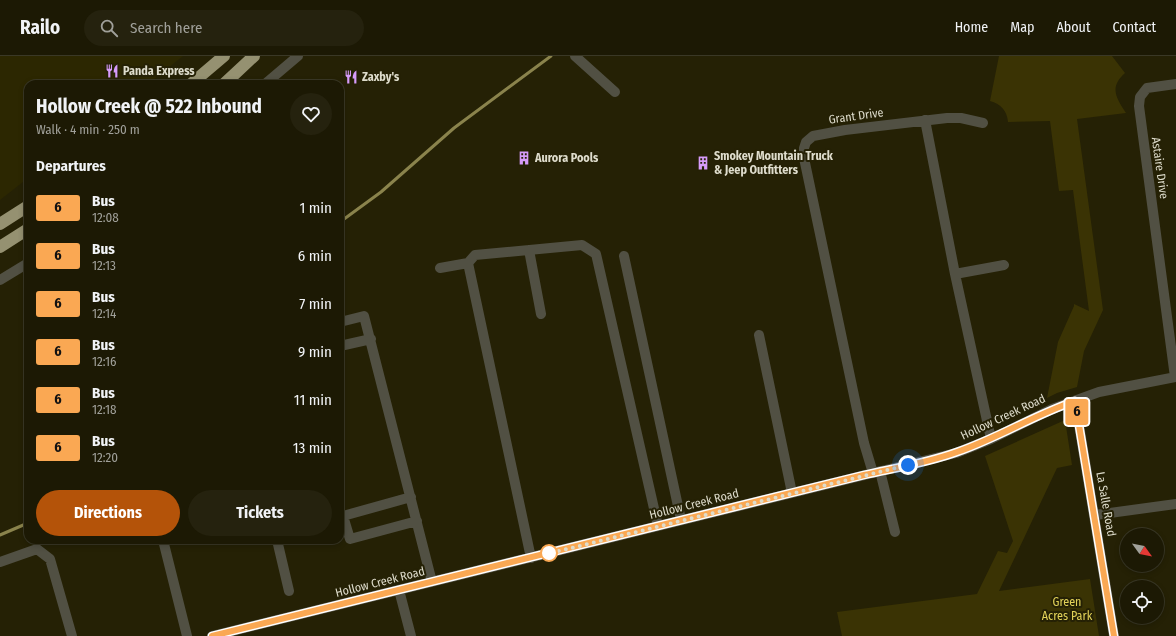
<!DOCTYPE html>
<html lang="en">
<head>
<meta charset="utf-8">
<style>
	:root { --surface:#1c1904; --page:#25220e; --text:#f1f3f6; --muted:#a0a09a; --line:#3a3826; --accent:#b45309 }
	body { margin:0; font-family:"Fira Sans Condensed",sans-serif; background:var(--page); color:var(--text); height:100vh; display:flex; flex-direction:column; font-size:15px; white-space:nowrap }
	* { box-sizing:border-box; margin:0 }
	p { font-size:13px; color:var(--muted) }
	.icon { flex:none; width:22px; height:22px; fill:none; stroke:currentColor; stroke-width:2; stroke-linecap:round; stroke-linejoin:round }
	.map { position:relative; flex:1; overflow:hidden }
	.panel { position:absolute; left:24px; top:24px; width:320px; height:464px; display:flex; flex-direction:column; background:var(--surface); border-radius:12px; box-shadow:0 2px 6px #0003,0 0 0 1px var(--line) }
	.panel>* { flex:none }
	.badge { padding:0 8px; border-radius:3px; font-size:14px; line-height:26px }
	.needle { width:26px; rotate:123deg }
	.fabs { position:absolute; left:1120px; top:472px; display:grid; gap:8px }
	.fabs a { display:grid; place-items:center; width:44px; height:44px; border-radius:50%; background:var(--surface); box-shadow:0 2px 6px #0003,0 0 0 1px var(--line); font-size:20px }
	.you { position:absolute; width:20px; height:20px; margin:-10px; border:3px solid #fff; border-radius:50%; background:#1a73e8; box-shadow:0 0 0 6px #1a73e833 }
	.map>.badge { position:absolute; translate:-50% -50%; box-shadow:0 0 0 2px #fff }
	h2 { padding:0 12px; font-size:15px; line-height:36px }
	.round { display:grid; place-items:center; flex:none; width:42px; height:42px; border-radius:21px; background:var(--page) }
	.head { display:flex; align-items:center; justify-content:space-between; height:68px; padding:0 12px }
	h1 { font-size:19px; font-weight:700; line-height:30px }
	.primary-button { display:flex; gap:8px; margin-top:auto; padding:8px 12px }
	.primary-button a { flex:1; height:46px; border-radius:24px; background:var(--accent); color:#fff; font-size:16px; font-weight:700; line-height:46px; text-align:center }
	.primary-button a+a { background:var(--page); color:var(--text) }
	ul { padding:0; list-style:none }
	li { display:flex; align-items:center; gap:12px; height:48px; padding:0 12px }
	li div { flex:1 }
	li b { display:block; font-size:15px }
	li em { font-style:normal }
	li .badge { min-width:44px; font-weight:700; text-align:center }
	header { display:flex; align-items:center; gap:24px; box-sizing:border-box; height:56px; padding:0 20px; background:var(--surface); border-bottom:1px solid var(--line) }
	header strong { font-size:19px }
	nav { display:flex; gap:22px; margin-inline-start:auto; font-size:14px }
	.search { width:280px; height:36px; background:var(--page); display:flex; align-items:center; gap:10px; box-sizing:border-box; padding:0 14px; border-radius:22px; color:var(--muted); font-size:15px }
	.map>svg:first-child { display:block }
</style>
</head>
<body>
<header>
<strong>Railo</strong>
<div class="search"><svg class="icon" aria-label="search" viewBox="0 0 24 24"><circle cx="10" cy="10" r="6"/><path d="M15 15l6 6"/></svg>Search here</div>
<nav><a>Home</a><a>Map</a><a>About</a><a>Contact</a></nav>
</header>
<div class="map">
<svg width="1176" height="580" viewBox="0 0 1176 580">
	<rect width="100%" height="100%" fill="#252105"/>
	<path fill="#2c2701" d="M0 0H183L148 28H28V122L0 144Z"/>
	<path fill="#3a3304" d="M999 0H1112L1125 17C1109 31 1116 42 1126 57L1077 63 1103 254 1084 295 1077 331 1057 337 1047 342 1058 286 1074 250V248L1089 255 1073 134 1059 135 1050 65 1008 66C1007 55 1001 48 990 45Z
		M1065 364 1072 409 1057 412 999 535 1090 523 1099 580H842L837 556 977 538 998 495 1007 497 1013 485 985 400Z"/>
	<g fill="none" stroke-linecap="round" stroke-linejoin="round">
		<path stroke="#8a834c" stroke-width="3" d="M340 166 381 136 454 72 551 0
			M0 479 28 467"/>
		<path stroke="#515043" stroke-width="10" d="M575 0 615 36
			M265 28 298 0
			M925 64 955 218 991 383
			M529 194 541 258
			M624 200 681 464
			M440 212 468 207
			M955 218 1004 209
			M0 224 28 207
			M340 266 364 260 432 526
			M759 279 792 437
			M340 290 371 283
			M1175 321 1139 50 1140 41 1147 32 1176 28
			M1075 345 1114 580
			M880 415 895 476
			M873 417 864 387 804 102V92L806 86 813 80 845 74 947 62H961L983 67
			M411 441 343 460 350 483 417 465
			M1095 459 1176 448
			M163 484 187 580
			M277 484 289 535
			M531 502 468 207 475 199 582 189 596 198 658 470
			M0 506 37 493 50 503 72 580
			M399 534 411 580
			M212 580 873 417 956 397 991 383 1052 353 1099 336 1176 321"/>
		<path stroke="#959171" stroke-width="12" d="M191 28 224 0
			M224 28 254 0
			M0 168 28 150
			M0 191 28 173"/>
	</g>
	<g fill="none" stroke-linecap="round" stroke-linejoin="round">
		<g stroke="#fff" stroke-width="9">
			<path id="line" d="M212 580 864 419C895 412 927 407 957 396 998 382 1034 359 1075 345L1114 580"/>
		</g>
		<use href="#line" stroke="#faa853" stroke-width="6"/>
		<path stroke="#dedccc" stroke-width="4" stroke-dasharray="0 7.2" d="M549 497 547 498 908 409"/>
	</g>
	<defs>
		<g id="restaurant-bare" transform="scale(1.08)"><path d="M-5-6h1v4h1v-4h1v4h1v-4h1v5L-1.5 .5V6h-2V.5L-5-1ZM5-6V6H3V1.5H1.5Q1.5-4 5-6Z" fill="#d69bfa" stroke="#252105" stroke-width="2.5" paint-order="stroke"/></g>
		<g id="building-bare" transform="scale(1.08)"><path d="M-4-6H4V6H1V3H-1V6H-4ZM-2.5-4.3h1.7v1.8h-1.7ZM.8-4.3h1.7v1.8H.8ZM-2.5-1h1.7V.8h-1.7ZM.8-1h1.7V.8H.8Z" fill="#d69bfa" stroke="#252105" stroke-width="2.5" paint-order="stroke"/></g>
	</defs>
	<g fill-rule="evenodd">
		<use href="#restaurant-bare" x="112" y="15"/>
		<use href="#restaurant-bare" x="351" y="21"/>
		<use href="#building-bare" x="524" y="102"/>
		<use href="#building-bare" x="703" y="107"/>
	</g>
	<circle fill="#fff" stroke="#faa853" stroke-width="2" cx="549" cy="497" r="8"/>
	<g text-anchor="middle" stroke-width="4" stroke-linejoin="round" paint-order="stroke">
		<g font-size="12" font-weight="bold" fill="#dedccc" stroke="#252105" text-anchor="start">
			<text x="123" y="19">Panda Express</text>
			<text x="362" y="25">Zaxby's</text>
			<text x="714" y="104">Smokey Mountain Truck<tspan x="714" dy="14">&amp; Jeep Outfitters</tspan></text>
			<text x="535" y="106">Aurora Pools</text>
		</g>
		<g font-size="12" fill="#dedccc" stroke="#252105">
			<text transform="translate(856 60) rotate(-8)" y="4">Grant Drive</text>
			<text transform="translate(1160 112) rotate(82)" y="4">Astaire Drive</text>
			<text transform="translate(1003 361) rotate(-25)" y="4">Hollow Creek Road</text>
			<text transform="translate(694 448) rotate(-14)" y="4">Hollow Creek Road</text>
			<text transform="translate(1106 448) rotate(80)" y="4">La Salle Road</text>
			<text transform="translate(380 526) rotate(-14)" y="4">Hollow Creek Road</text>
		</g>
		<g font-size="12" fill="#e3d359" stroke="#252105">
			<text x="1067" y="550">Green<tspan x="1067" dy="14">Acres Park</tspan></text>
		</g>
	</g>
</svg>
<div class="fabs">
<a><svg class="needle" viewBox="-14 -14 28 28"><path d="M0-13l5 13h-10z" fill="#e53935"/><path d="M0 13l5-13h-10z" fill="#a0a09a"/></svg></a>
<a><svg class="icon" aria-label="locate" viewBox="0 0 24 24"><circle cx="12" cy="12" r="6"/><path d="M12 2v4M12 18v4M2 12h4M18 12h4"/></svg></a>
</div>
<div class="you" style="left:908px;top:409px"></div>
<b class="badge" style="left:1077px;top:356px;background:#faa853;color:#111">6</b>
<section class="panel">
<div class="head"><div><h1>Hollow Creek @ 522 Inbound</h1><p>Walk · 4 min · 250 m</p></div><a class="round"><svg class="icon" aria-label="heart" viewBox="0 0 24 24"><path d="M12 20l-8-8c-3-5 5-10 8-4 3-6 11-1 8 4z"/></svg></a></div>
<h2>Departures</h2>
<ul>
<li><span class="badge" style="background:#faa853;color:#111">6</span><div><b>Bus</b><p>12:08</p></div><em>1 min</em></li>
<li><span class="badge" style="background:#faa853;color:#111">6</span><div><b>Bus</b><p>12:13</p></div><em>6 min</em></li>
<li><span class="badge" style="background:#faa853;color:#111">6</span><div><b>Bus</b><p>12:14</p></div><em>7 min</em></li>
<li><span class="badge" style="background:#faa853;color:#111">6</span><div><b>Bus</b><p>12:16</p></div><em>9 min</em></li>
<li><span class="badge" style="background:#faa853;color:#111">6</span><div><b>Bus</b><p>12:18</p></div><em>11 min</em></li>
<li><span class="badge" style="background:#faa853;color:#111">6</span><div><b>Bus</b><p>12:20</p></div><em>13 min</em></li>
</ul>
<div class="primary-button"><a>Directions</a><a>Tickets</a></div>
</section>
</div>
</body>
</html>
